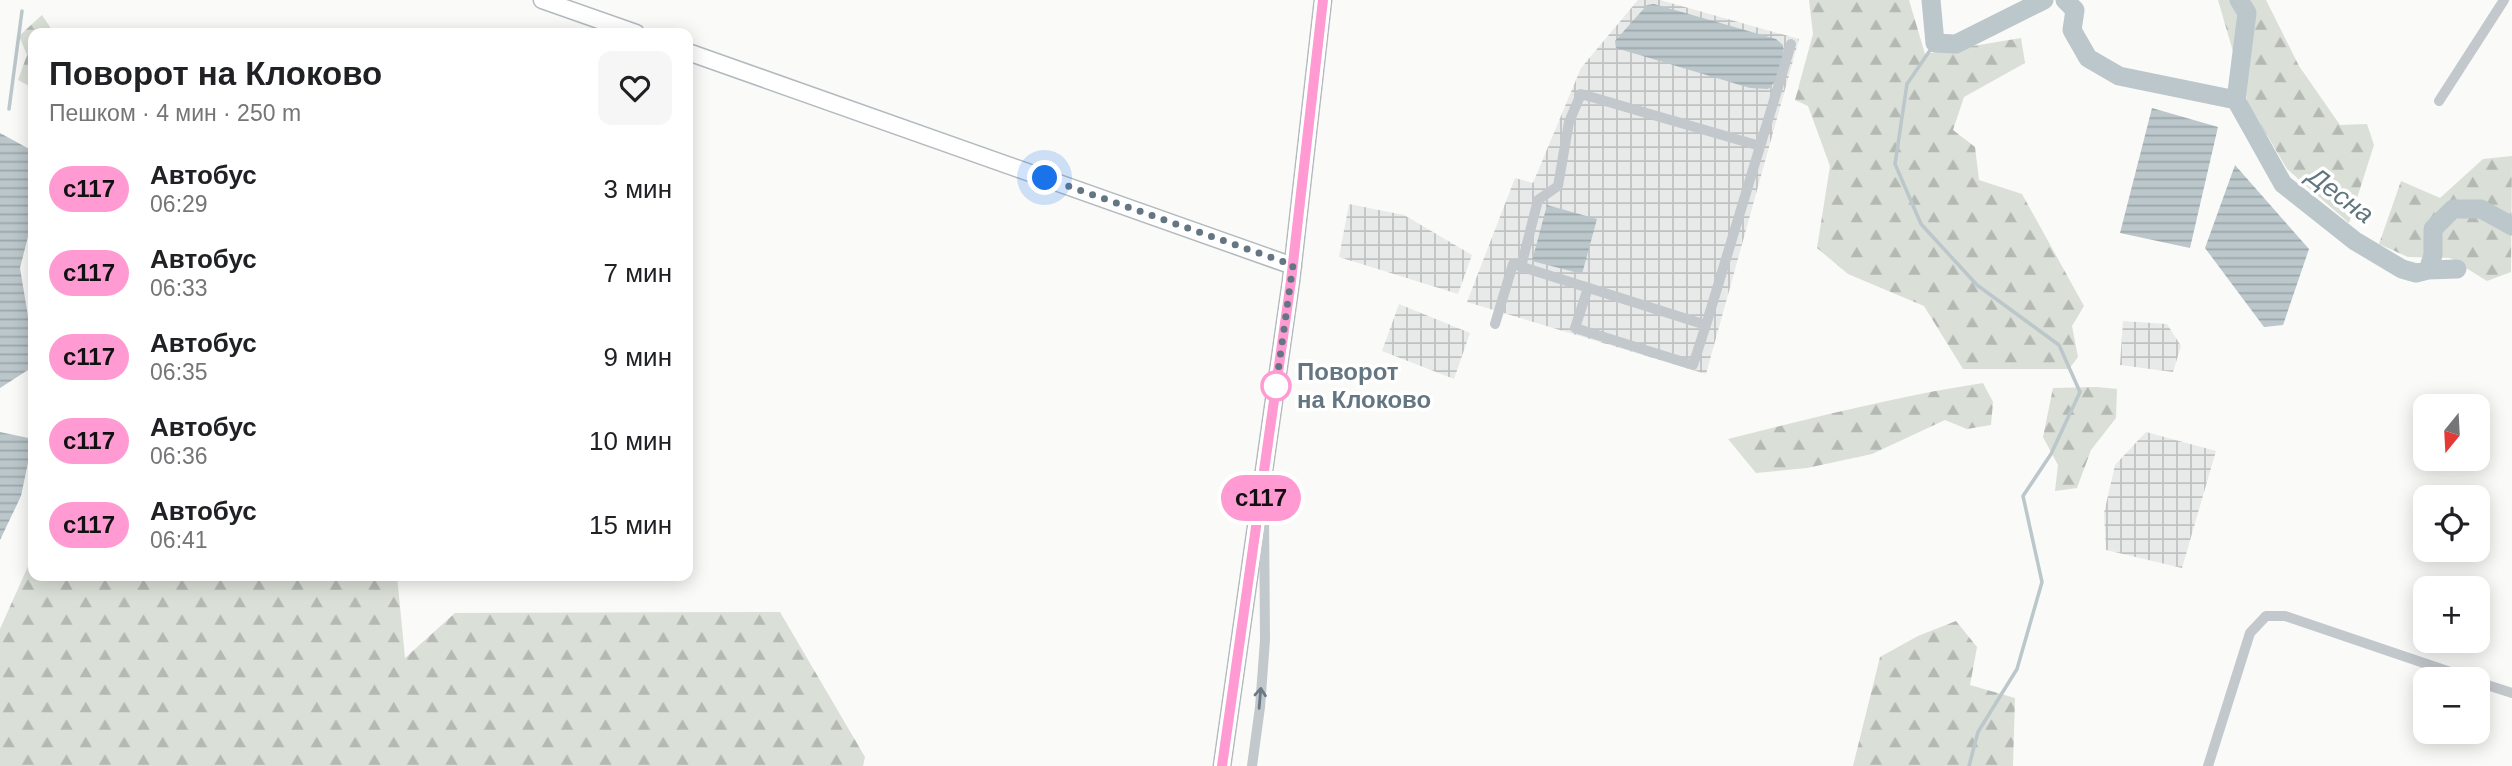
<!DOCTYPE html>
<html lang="ru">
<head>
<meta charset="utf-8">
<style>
	:root { --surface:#fff; --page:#f6f6f6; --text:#202124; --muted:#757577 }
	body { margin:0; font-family:Helvetica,sans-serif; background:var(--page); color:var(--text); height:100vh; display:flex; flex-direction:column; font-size:26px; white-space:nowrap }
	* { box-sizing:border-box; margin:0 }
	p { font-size:23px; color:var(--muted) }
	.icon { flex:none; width:38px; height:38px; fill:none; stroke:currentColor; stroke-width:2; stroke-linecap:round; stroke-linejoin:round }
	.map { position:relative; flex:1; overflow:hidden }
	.panel { position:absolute; left:28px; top:28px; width:665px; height:553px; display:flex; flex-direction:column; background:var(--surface); border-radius:14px; box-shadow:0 4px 18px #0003 }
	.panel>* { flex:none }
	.badge { padding:0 14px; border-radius:23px; font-size:24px; line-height:46px }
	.needle { width:46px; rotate:198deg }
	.controls { position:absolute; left:2413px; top:394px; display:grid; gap:14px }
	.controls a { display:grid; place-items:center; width:77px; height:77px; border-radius:14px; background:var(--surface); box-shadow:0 4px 18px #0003; font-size:35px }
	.you { position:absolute; width:35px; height:35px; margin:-18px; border:5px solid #fff; border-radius:50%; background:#1a73e8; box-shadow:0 0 0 10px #1a73e833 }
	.map>.badge { position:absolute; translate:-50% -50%; box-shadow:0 0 0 4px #fff }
	.round { display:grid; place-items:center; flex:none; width:74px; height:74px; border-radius:14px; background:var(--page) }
	.head { display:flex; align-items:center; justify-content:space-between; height:119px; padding:0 21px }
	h1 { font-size:33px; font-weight:800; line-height:52px }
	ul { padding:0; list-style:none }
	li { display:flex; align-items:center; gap:21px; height:84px; padding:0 21px }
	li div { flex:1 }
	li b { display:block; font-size:26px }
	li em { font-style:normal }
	li .badge { min-width:77px; font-weight:700; text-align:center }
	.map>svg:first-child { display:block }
</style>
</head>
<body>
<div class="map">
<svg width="2512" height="766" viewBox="0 0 2512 766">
	<defs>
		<pattern id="industrial-grid" width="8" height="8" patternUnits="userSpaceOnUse" patternTransform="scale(1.75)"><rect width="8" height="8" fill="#e8e9e9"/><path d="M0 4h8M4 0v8" fill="none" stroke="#c0c1c2"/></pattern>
		<pattern id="forest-firs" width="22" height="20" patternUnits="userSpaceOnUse" patternTransform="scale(1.75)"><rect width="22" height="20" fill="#dadfd7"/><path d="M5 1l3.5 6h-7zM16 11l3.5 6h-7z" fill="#b4b9b4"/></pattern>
		<pattern id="water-rules" width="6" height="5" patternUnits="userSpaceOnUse" patternTransform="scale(1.75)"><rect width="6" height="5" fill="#bbc7cb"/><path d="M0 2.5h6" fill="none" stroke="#9ca6aa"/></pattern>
	</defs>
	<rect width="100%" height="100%" fill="#fafaf8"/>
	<path fill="url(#industrial-grid)" d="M1638 0H1660L1799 39 1706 374 1467 302 1515 178 1533 183 1581 68Z
		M1349 204 1404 215 1472 255 1458 294 1339 257Z
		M1399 304 1470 333 1454 379 1382 351Z
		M2123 321 2167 324 2181 346 2173 372 2120 365Z
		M2146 432 2216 451 2182 568 2106 550 2104 513 2115 465Z"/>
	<path fill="url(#forest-firs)" d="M1809 0H1909L1925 54 2021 38 2025 63 1964 97 1953 130 1975 147 1979 180 2022 194 2084 306 2072 326 2078 357 2069 369H1963L1924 306 1848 274 1817 248 1830 166 1808 106 1795 100 1813 34Z
		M2218 0H2266L2299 66 2340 125 2367 124 2374 145 2349 223 2287 169 2248 103Z
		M42 15 54 33H33V88L18 80 27 55 19 36Z
		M2512 156 2511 272 2487 281 2450 258 2408 257 2379 244 2401 181 2440 198 2483 159Z
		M1983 383 1993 402 1991 425 1967 429 1945 420 1872 454 1807 468 1756 473 1728 439C1813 418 1897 396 1983 383Z
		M2097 387 2117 389 2116 418 2091 450 2077 488 2055 491 2058 465 2043 437 2053 388Z
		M33 555V576H397L405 658 455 613 780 612 865 757 863 766H0V629Z
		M1956 621 1977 647 1970 685 2015 698 2013 766H1853L1880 657 1918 636Z"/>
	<path fill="url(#water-rules)" d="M1654 4 1776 39 1783 45C1785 60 1780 80 1768 89L1750 88 1616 48 1615 41 1647 5Z
		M2152 108 2218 127 2190 248 2120 233Z
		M0 133 33 151V217L20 268 29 322 28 370 0 388Z
		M2235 165 2309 249 2283 325 2264 327 2205 248Z
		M1547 205 1597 219 1582 274 1532 261Z
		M0 432 33 439 21 496 0 540Z"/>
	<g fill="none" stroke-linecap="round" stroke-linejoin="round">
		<path stroke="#bbc7cb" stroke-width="3.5" d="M1935 43 1907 84 1895 164 1921 224 1977 285 2059 345 2080 392 2051 454 2023 496 2042 582 2017 669 1978 732 1969 766
			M9 109 22 11"/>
		<path stroke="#bbc7cb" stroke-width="19" d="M1931 0 1935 43 1956 44 2044 0
			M2065 0 2075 10 2072 30 2088 58 2119 76 2236 100
			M2239 0 2247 13 2236 100 2283 184 2355 241 2402 269 2416 273 2428 270 2433 255V229L2453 209H2481L2512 226
			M2428 270 2457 269"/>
		<g stroke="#b3babf" stroke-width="19">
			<path id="secondary" d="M542 0 636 33
				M688 52 1293 266
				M1222 766 1291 281 1323 0"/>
		</g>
		<path stroke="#c3c8cc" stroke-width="10" d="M2439 101 2504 0
			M1521 267 1538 200 1558 186 1569 122 1581 94 1760 146
			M1588 288 1575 328 1693 365 1706 325
			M1495 324 1513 264 1706 325 1791 44
			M2478 682 2512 693
			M1252 766 1260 707 1265 640 1264 511
			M2208 766 2250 633 2266 616H2285L2471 679"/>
		<use href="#secondary" stroke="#fff" stroke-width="16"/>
	</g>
	<defs><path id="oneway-shaft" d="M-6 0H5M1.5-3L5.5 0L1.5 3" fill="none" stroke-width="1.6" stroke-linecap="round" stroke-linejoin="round" transform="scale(1.75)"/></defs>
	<use stroke="#6a7a87" href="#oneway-shaft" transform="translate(1260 698) rotate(-85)"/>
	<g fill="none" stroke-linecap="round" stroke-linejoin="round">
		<g stroke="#fff" stroke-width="16">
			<path id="line" d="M1222 766 1291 281 1323 0"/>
		</g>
		<use href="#line" stroke="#ff9ad2" stroke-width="10"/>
		<path stroke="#657683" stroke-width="7" stroke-dasharray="0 12.6" d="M1045 178 1293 265 1276 386"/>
	</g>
	<circle fill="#fff" stroke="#ff9ad2" stroke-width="3.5" cx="1276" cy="386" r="14"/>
	<g text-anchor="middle" stroke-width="7" stroke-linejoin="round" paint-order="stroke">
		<g font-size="24" font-weight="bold" fill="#657683" stroke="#fff" text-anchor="start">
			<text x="1297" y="380">Поворот<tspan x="1297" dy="28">на Клоково</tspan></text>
		</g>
		<g font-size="26" font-style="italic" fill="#60757c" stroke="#fff">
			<text transform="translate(2341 195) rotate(37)" y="9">Десна</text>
		</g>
	</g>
</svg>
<div class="controls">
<a><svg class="needle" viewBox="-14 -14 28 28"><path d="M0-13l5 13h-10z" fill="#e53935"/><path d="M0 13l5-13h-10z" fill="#757577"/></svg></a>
<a><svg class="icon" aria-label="locate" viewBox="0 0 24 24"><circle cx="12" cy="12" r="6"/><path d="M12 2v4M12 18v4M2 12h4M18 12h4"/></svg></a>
<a>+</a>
<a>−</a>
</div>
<div class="you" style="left:1045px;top:178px"></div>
<b class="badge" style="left:1261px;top:498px;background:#ff9ad2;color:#111">с117</b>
<section class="panel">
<div class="head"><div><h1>Поворот на Клоково</h1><p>Пешком · 4 мин · 250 m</p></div><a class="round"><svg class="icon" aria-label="heart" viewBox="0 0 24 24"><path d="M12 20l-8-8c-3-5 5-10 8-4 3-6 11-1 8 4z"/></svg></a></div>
<ul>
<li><span class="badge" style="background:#ff9ad2;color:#111">с117</span><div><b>Автобус</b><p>06:29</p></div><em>3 мин</em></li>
<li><span class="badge" style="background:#ff9ad2;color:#111">с117</span><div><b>Автобус</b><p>06:33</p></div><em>7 мин</em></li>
<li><span class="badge" style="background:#ff9ad2;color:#111">с117</span><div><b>Автобус</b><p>06:35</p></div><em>9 мин</em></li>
<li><span class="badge" style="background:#ff9ad2;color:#111">с117</span><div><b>Автобус</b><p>06:36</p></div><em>10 мин</em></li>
<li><span class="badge" style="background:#ff9ad2;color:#111">с117</span><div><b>Автобус</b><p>06:41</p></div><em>15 мин</em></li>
</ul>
</section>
</div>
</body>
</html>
